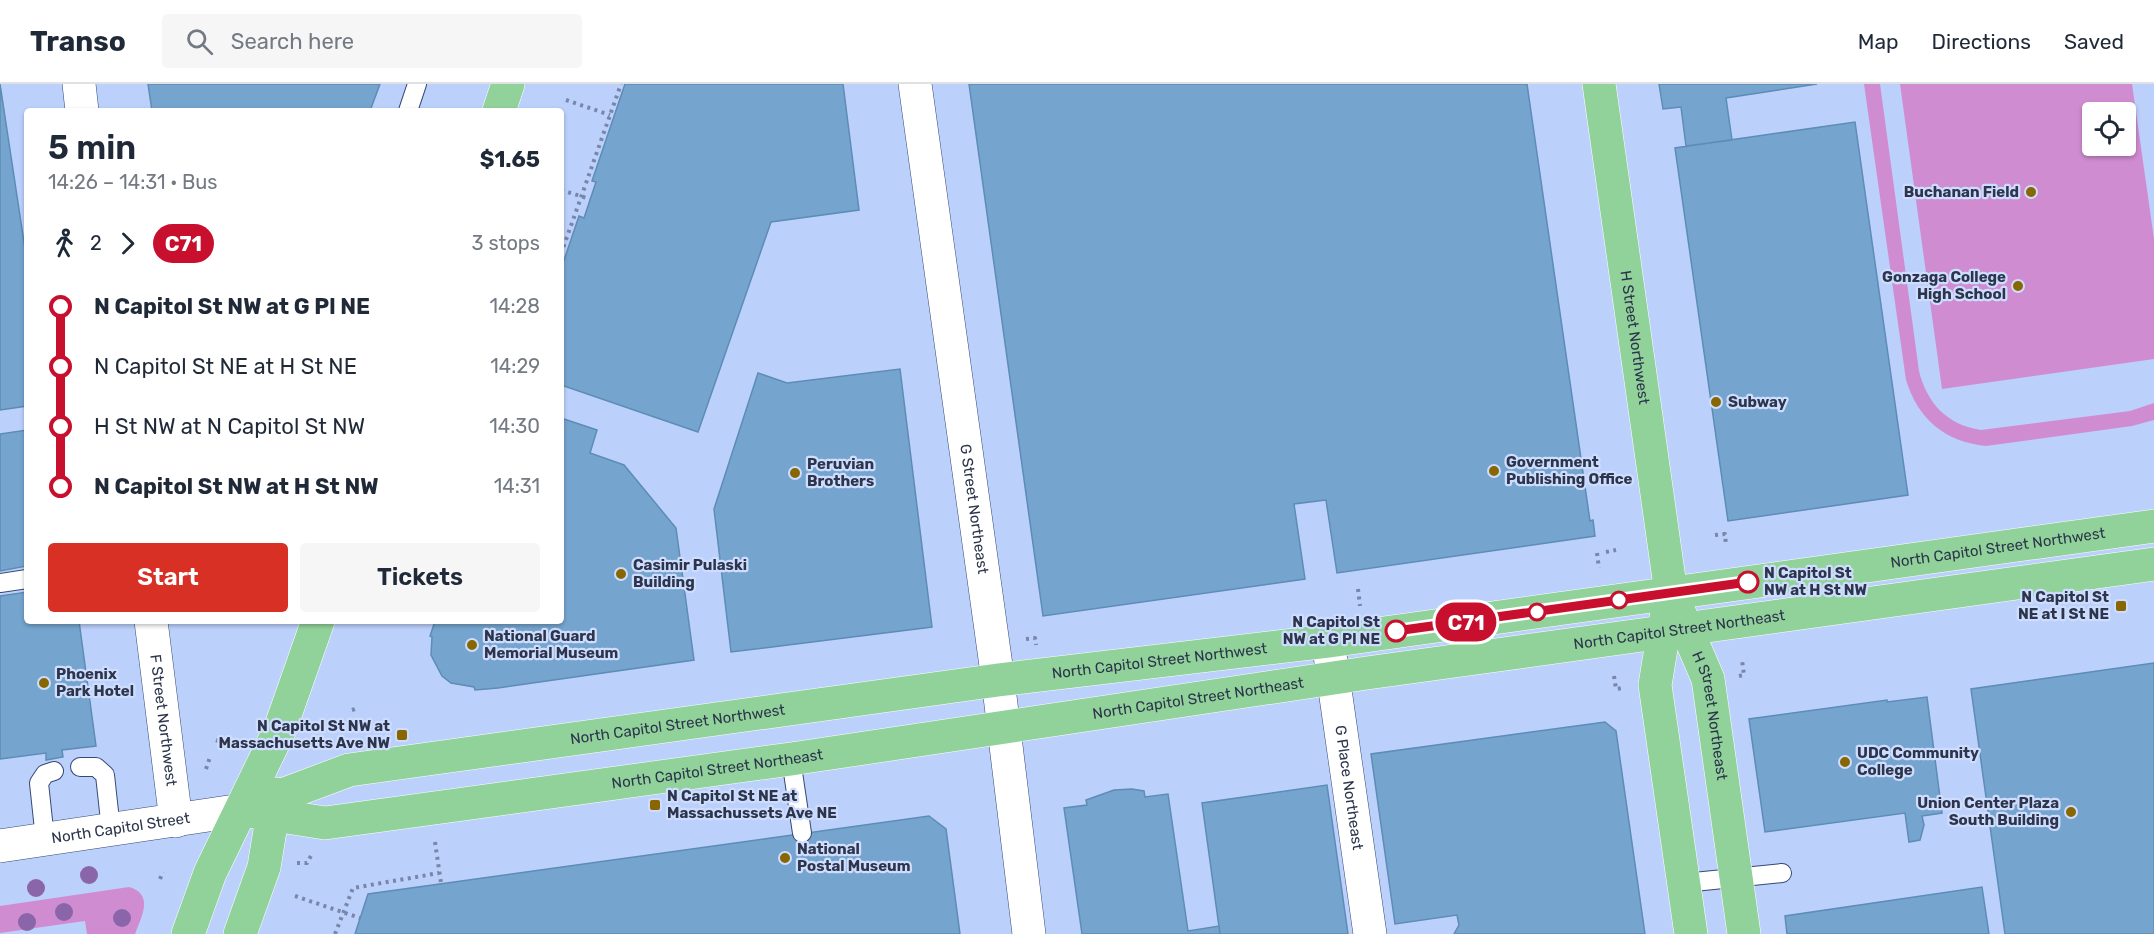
<!DOCTYPE html>
<html lang="en">
<head>
<meta charset="utf-8">
<style>
	:root { --surface:#fff; --page:#f6f6f7; --text:#1f2937; --muted:#747a83; --line:#e0e1e3; --accent:#d93025 }
	body { margin:0; font-family:Rubik,sans-serif; background:var(--page); color:var(--text); height:100vh; display:flex; flex-direction:column; font-size:22px; white-space:nowrap }
	* { box-sizing:border-box; margin:0 }
	p { font-size:20px; color:var(--muted) }
	.icon { flex:none; width:33px; height:33px; fill:none; stroke:currentColor; stroke-width:2; stroke-linecap:round; stroke-linejoin:round }
	.map { position:relative; flex:1; overflow:hidden }
	.drawer { position:absolute; left:24px; top:24px; width:540px; height:516px; display:flex; flex-direction:column; background:var(--surface); border-radius:6px; box-shadow:0 2px 4px #0004 }
	.drawer>* { flex:none }
	.badge { padding:0 12px; border-radius:20px; font-size:21px; line-height:39px }
	.buttons { position:absolute; left:2082px; top:18px; display:grid; gap:12px }
	.buttons a { display:grid; place-items:center; width:54px; height:54px; border-radius:6px; background:var(--surface); box-shadow:0 2px 4px #0004; font-size:30px }
	.map>.badge { position:absolute; translate:-50% -50%; box-shadow:0 0 0 3px #fff }
	.legs { display:flex; align-items:center; gap:9px; height:66px; padding:0 24px; font-size:20px }
	.legs p { margin-inline-start:auto }
	.overview { display:flex; align-items:center; justify-content:space-between; height:102px; padding:0 24px }
	h1 { font-size:33px; font-weight:600; line-height:45px }
	.cta { display:flex; gap:12px; margin-top:auto; padding:12px 24px }
	.cta a { flex:1; height:69px; border-radius:6px; background:var(--accent); color:#fff; font-size:24px; font-weight:600; line-height:69px; text-align:center }
	.cta a+a { background:var(--page); color:var(--text) }
	ul { padding:0 24px; list-style:none }
	li { display:flex; align-items:center; gap:21px; height:60px; font-size:22px }
	li i { display:grid; place-items:center; width:9px; height:100%; margin:0 8px; background:currentColor }
	li i::after { content:''; width:15px; height:15px; margin:-8px; border:4px solid; border-radius:50%; background:var(--surface) }
	li p { margin-inline-start:auto }
	li:first-child i { background:linear-gradient(#0000 50%,currentColor 0) }
	li:last-child i { background:linear-gradient(currentColor 50%,#0000 0) }
	header { display:flex; align-items:center; gap:36px; box-sizing:border-box; height:84px; padding:0 30px; background:var(--surface); border-bottom:2px solid var(--line) }
	header strong { font-size:28px }
	nav { display:flex; gap:33px; margin-inline-start:auto; font-size:21px }
	.search { width:420px; height:54px; background:var(--page); display:flex; align-items:center; gap:15px; box-sizing:border-box; padding:0 21px; border-radius:6px; color:var(--muted); font-size:22px }
	.map>svg:first-child { display:block }
</style>
</head>
<body>
<header>
<strong>Transo</strong>
<div class="search"><svg class="icon" aria-label="search" viewBox="0 0 24 24"><circle cx="10" cy="10" r="6"/><path d="M15 15l6 6"/></svg>Search here</div>
<nav><a>Map</a><a>Directions</a><a>Saved</a></nav>
</header>
<div class="map">
<svg width="2154" height="850" viewBox="0 0 2154 850">
	<rect width="100%" height="100%" fill="#bcd0fc"/>
	<path fill="#d08cd1" fill-rule="evenodd" d="M1864 0H1880L1919 287C1927 319 1947 341 1981 346L2130 327 2154 319V336L2132 342 1986 362C1945 358 1918 335 1906 296Z
		M1900 0H2132L2154 155V275L1942 305ZM2126 28V62H2092V28Z
		M129 803C154 810 142 832 135 850H87L85 837 0 849V822Z"/>
	<path fill="#75a5cf" stroke="#5d8cb5" stroke-width="1.5" d="M0 0 27 178V322L0 326Z
		M148 0H380L370 27H152Z
		M625 0H843L859 126 771 138 698 348 561 301V185L579 132 584 134 596 98 592 97Z
		M969 0H1527L1590 437 1593 436 1595 452 1337 489 1326 416 1294 420 1305 495 1043 532Z
		M1659 0H1817L1726 14 1732 56 1686 62 1681 23 1663 25Z
		M1855 38 1908 411 1728 437 1675 64Z
		M900 285 932 543 731 568 714 425 758 289 787 299Z
		M561 334 597 346 590 369 624 381 676 444 694 576 498 604 475 606 474 603 451 599 442 592 431 571 432 553 430 552 435 537H561Z
		M27 346V482L0 487V350Z
		M27 508V537H79L96 662 62 666 63 673 46 676V669L0 675V512Z
		M2154 579V850H2005L1971 605Z
		M1927 613 1942 729 1922 732 1924 741 1920 756 1909 758 1905 729 1765 748 1749 635 1887 616V618Z
		M1605 638 1616 647 1645 850H1454L1459 841 1457 831 1395 840 1371 670Z
		M1327 701 1348 850H1220L1202 719Z
		M1132 705 1144 707 1145 713 1168 710 1188 847 1219 842 1220 850H1082L1064 724 1087 721 1086 716 1114 706Z
		M929 732 946 745 960 850H355L368 810Z
		M1982 803 1989 850H1787L1785 832Z"/>
	<g fill="none" stroke-linecap="round" stroke-linejoin="round">
		<g stroke="#354876" stroke-width="20">
			<path id="lane" d="M408 27 417 0
				M0 499 27 495
				M791 675 802 749
				M80 683H96L105 691 111 746
				M45 755 39 699 45 690 54 687
				M1684 799 1782 789"/>
		</g>
		<g stroke="#354876" stroke-width="34">
			<g id="street">
				<path id="s1" d="M915 0 998 596 1029 850"/>
				<path id="s2" d="M1328 557 1370 850"/>
			</g>
		</g>
		<g stroke="#354876" stroke-width="34">
			<g id="secondary">
				<path d="M79 0 82 27"/>
				<path id="s3" d="M151 537 176 737"/>
				<path id="s4" d="M0 762 242 726"/>
			</g>
		</g>
		<g stroke="#fff" stroke-width="34">
			<g id="primary">
				<path id="s5" d="M1599 0 1671 509 1708 595 1744 850"/>
				<path d="M499 27 508 0"/>
				<path d="M1667 528 1655 601 1691 850"/>
				<path id="s6" d="M242 726 349 686 998 596 1328 557 2154 442"/>
				<path id="s7" d="M242 726 325 739 791 675 1367 589 2154 480"/>
				<path d="M188 850 210 789 280 645 318 537"/>
				<path d="M240 850 264 783 276 710"/>
			</g>
		</g>
		<path stroke="#7886a8" stroke-width="4" stroke-dasharray="3 4.5" stroke-linecap="butt" d="M566 16 610 31
			M561 106 590 115
			M561 170 621 0
			M1715 451 1725 450 1726 461
			M1606 468 1616 466
			M1597 469 1599 484
			M1358 505 1360 522
			M1026 555 1035 554 1036 561
			M1614 592 1616 605 1622 604
			M1739 592 1744 591 1742 576
			M352 626 358 624
			M367 645 370 638
			M216 656 227 660
			M206 685 210 673
			M435 758 441 799
			M297 779H307L312 770
			M160 795 163 788
			M295 812 360 834
			M335 850 353 804 439 789"/>
		<use href="#lane" stroke="#fff" stroke-width="18"/>
		<use href="#street" stroke="#fff" stroke-width="33"/>
		<use href="#secondary" stroke="#fff" stroke-width="33"/>
		<use href="#primary" stroke="#91d29b" stroke-width="33"/>
	</g>
	<g fill="#8a65a9">
		<circle cx="89" cy="791" r="9"/>
		<circle cx="36" cy="804" r="9"/>
		<circle cx="64" cy="828" r="9"/>
		<circle cx="122" cy="834" r="9"/>
		<circle cx="27" cy="838" r="9"/>
	</g>
	<g fill="none" stroke-linecap="round" stroke-linejoin="round">
		<g stroke="#fff" stroke-width="14">
			<path id="line-1" d="M1396 547 1748 498"/>
		</g>
		<use href="#line-1" stroke="#c8102e" stroke-width="9"/>
	</g>
	<g fill="#886702" stroke="#ceddfe" stroke-width="2">
		<circle cx="2031" cy="108" r="6"/>
		<circle cx="2018" cy="202" r="6"/>
		<circle cx="1716" cy="318" r="6"/>
		<circle cx="1494" cy="387" r="6"/>
		<circle cx="795" cy="389" r="6"/>
		<circle cx="621" cy="490" r="6"/>
		<rect x="2115" y="516" width="12" height="12" rx="3"/>
		<circle cx="472" cy="561" r="6"/>
		<circle cx="44" cy="599" r="6"/>
		<rect x="396" y="645" width="12" height="12" rx="3"/>
		<circle cx="1845" cy="678" r="6"/>
		<rect x="649" y="715" width="12" height="12" rx="3"/>
		<circle cx="2071" cy="728" r="6"/>
		<circle cx="785" cy="774" r="6"/>
	</g>
	<g fill="#fff" stroke="#c8102e" stroke-width="3">
		<circle cx="1748" cy="498" r="10"/>
		<circle cx="1619" cy="516" r="8"/>
		<circle cx="1537" cy="528" r="8"/>
		<circle cx="1396" cy="547" r="10"/>
	</g>
	<g text-anchor="middle" stroke-width="4.5" stroke-linejoin="round" paint-order="stroke">
		<g font-size="15" font-weight="bold" fill="#2c354b" stroke="#ceddfe" text-anchor="start">
			<text x="2019" y="113" text-anchor="end">Buchanan Field</text>
			<text x="2006" y="198" text-anchor="end">Gonzaga College<tspan x="2006" dy="17">High School</tspan></text>
			<text x="1728" y="323">Subway</text>
			<text x="1506" y="383">Government<tspan x="1506" dy="17">Publishing Office</tspan></text>
			<text x="807" y="385">Peruvian<tspan x="807" dy="17">Brothers</tspan></text>
			<text x="633" y="486">Casimir Pulaski<tspan x="633" dy="17">Building</tspan></text>
			<text x="2109" y="518" text-anchor="end">N Capitol St<tspan x="2109" dy="17">NE at I St NE</tspan></text>
			<text x="484" y="557">National Guard<tspan x="484" dy="17">Memorial Museum</tspan></text>
			<text x="56" y="595">Phoenix<tspan x="56" dy="17">Park Hotel</tspan></text>
			<text x="390" y="647" text-anchor="end">N Capitol St NW at<tspan x="390" dy="17">Massachusetts Ave NW</tspan></text>
			<text x="1857" y="674">UDC Community<tspan x="1857" dy="17">College</tspan></text>
			<text x="667" y="717">N Capitol St NE at<tspan x="667" dy="17">Massachussets Ave NE</tspan></text>
			<text x="2059" y="724" text-anchor="end">Union Center Plaza<tspan x="2059" dy="17">South Building</tspan></text>
			<text x="797" y="770">National<tspan x="797" dy="17">Postal Museum</tspan></text>
		</g>
		<g font-size="15" fill="#2c354b" stroke="#ceddfe">
			<text dy="5" stroke="none"><textPath href="#s5" startOffset="256">H Street Northwest</textPath></text>
			<text dy="5" stroke="none"><textPath href="#s1" startOffset="429">G Street Northeast</textPath></text>
			<text dy="5" stroke="none"><textPath href="#s6" startOffset="1778">North Capitol Street Northwest</textPath></text>
			<text dy="5" stroke="none"><textPath href="#s7" startOffset="1452">North Capitol Street Northeast</textPath></text>
			<text dy="5" stroke="none"><textPath href="#s6" startOffset="932">North Capitol Street Northwest</textPath></text>
			<text dy="5" stroke="none"><textPath href="#s7" startOffset="966">North Capitol Street Northeast</textPath></text>
			<text dy="5" stroke="none"><textPath href="#s5" startOffset="644">H Street Northeast</textPath></text>
			<text dy="5" stroke="none"><textPath href="#s3" startOffset="100">F Street Northwest</textPath></text>
			<text dy="5" stroke="none"><textPath href="#s6" startOffset="446">North Capitol Street Northwest</textPath></text>
			<text dy="5" stroke="none"><textPath href="#s7" startOffset="480">North Capitol Street Northeast</textPath></text>
			<text dy="5" stroke="none"><textPath href="#s2" startOffset="148">G Place Northeast</textPath></text>
			<text dy="5" stroke="none"><textPath href="#s4" startOffset="122">North Capitol Street</textPath></text>
		</g>
		<g font-size="15" font-weight="bold" fill="#2c354b" stroke="#ceddfe" text-anchor="start">
			<text x="1764" y="494">N Capitol St<tspan x="1764" dy="17">NW at H St NW</tspan></text>
			<text x="1380" y="543" text-anchor="end">N Capitol St<tspan x="1380" dy="17">NW at G Pl NE</tspan></text>
		</g>
	</g>
</svg>
<div class="buttons">
<a><svg class="icon" aria-label="locate" viewBox="0 0 24 24"><circle cx="12" cy="12" r="6"/><path d="M12 2v4M12 18v4M2 12h4M18 12h4"/></svg></a>
</div>
<b class="badge" style="left:1466px;top:538px;background:#c8102e;color:#fff">C71</b>
<section class="drawer">
<div class="overview"><div><h1>5 min</h1><p>14:26 – 14:31 · Bus</p></div><b>$1.65</b></div>
<div class="legs"><svg class="icon" aria-label="walk" viewBox="0 0 24 24"><circle cx="13" cy="4" r="2"/><path d="M13 8l-2 6 4 7M11 14l-3 7M7 12l3-4h3l4 4"/></svg>2<svg class="icon" aria-label="forward" viewBox="0 0 24 24"><path d="M9 5l7 7-7 7"/></svg><b class="badge" style="background:#c8102e;color:#fff">C71</b><p>3 stops</p></div>
<ul>
<li><i style="color:#c8102e"></i><b>N Capitol St NW at G Pl NE</b><p>14:28</p></li>
<li><i style="color:#c8102e"></i><span>N Capitol St NE at H St NE</span><p>14:29</p></li>
<li><i style="color:#c8102e"></i><span>H St NW at N Capitol St NW</span><p>14:30</p></li>
<li><i style="color:#c8102e"></i><b>N Capitol St NW at H St NW</b><p>14:31</p></li>
</ul>
<div class="cta"><a>Start</a><a>Tickets</a></div>
</section>
</div>
</body>
</html>
